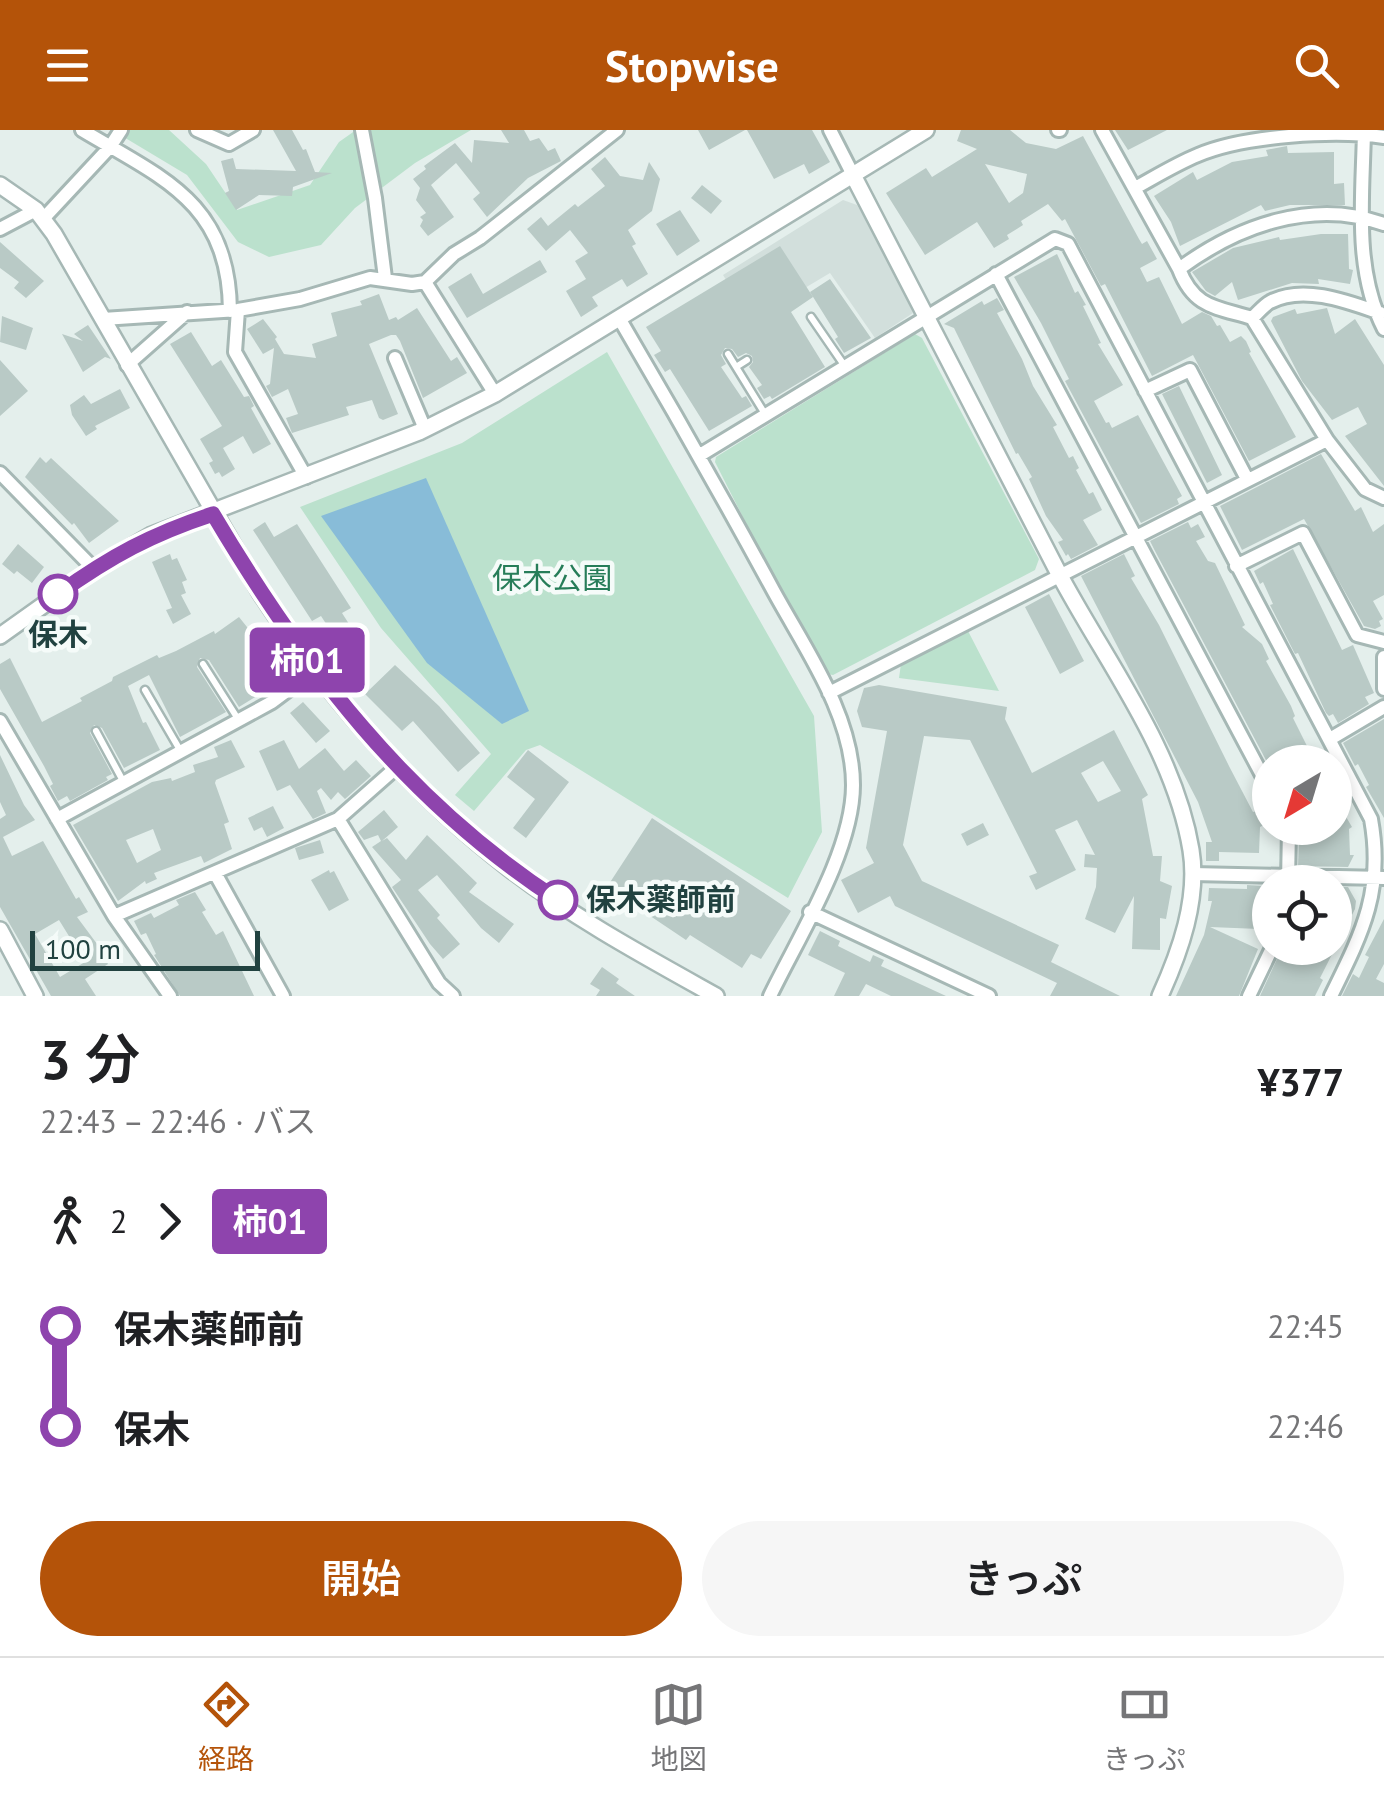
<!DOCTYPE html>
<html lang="ja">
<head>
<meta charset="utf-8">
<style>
	:root { --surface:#fff; --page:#f6f6f6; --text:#202124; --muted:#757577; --line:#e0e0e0; --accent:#b45309 }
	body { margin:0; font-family:"PT Sans","Noto Sans JP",sans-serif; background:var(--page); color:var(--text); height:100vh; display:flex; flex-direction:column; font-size:38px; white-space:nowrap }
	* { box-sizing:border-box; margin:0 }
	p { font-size:32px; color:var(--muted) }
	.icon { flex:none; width:55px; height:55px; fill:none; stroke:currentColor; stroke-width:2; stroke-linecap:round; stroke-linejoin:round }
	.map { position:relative; height:866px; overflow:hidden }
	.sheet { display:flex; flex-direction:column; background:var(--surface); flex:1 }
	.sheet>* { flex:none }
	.badge { padding:0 20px; border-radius:8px; font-size:35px; line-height:65px }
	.needle { width:65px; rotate:218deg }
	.controls { position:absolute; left:1252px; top:615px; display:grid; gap:20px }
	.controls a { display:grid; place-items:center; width:100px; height:100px; border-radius:50%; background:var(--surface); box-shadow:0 5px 15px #0003; font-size:50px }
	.scale { position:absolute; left:30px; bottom:25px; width:230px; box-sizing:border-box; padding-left:10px; border:5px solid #214240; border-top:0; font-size:28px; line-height:35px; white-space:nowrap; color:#214240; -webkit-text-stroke:8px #f5fbf9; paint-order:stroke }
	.map>.badge { position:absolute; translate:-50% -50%; box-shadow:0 0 0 5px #fff }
	.legs { display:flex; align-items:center; gap:15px; height:110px; padding:0 40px; font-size:32px }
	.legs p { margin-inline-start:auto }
	.head { display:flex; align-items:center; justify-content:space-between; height:170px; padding:0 40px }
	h1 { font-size:55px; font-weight:600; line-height:75px }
	.action { display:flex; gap:20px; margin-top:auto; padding:20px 40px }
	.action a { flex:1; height:115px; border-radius:60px; background:var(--accent); color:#fff; font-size:40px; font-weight:600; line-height:115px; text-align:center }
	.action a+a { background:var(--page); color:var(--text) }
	ul { padding:0 40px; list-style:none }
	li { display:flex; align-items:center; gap:35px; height:100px; font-size:38px }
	li i { display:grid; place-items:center; width:15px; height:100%; margin:0 12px; background:currentColor }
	li i::after { content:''; width:25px; height:25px; margin:-12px; border:8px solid; border-radius:50%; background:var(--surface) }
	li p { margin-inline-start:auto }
	li:first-child i { background:linear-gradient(#0000 50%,currentColor 0) }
	li:last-child i { background:linear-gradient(currentColor 50%,#0000 0) }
	header { display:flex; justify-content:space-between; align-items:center; height:130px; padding:0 40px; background:var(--accent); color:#fff; font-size:45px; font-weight:600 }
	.tab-bar { display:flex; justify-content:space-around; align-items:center; height:140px; border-top:2px solid var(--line); background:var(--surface); font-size:28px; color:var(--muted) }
	.tab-bar a { display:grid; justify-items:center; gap:5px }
	.tab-bar .selected { color:var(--accent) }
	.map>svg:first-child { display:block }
</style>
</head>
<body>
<header><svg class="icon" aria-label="menu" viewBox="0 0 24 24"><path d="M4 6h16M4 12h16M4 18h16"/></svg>Stopwise<svg class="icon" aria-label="search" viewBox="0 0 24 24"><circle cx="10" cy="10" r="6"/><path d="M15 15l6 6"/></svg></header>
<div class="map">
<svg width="1384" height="866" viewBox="0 0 1384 866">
	<rect width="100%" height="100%" fill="#e4efec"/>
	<path fill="#d2dfdc" d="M843 70 857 75 881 115 913 183 875 208 830 143 751 190 723 145Z"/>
	<path fill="#bbe1cd" d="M112 0H169L206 34 237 80 310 55 339 12 356 0H471L415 33 355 78 321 115 269 127 238 112 187 45Z
		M915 204 922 208 1039 429 1035 440 833 545 822 543 715 332 716 327Z
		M607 222 814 586 822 702 788 768 540 615 526 620 474 681 455 665 491 624 381 498 300 377 462 313Z
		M968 501 999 561 899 548 901 534Z"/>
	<path fill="#88bcd8" d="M426 348 529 581 502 594 427 533 321 386Z"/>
	<path fill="#b9cac6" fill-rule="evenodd" d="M273 0H292L303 20 306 19 315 42 332 43 293 57 292 66 259 65 236 80 225 63 229 61 221 31 233 28 236 39 296 41Z
		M501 0H524L530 11 539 8 548 21 555 18 561 31 528 48 487 87 473 69 480 63 456 33 431 55 454 87 428 106 420 96 423 90 420 87 426 83 416 70 420 58 413 49 426 39 424 36 455 13 472 33 474 10 509 13Z
		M698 0H745L709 20Z
		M747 0H812L830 32 809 44 804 34 774 49Z
		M961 0H1010L1026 13 1056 19 1083 6 1139 109 1142 114 1147 111 1157 129 1140 138 1147 152 1159 147 1182 194 1202 182 1211 186 1217 196 1220 195 1230 212 1241 206 1246 211 1251 222 1249 223 1296 307 1249 331 1193 225 1152 246 1105 154 1101 156 1065 89 1062 91 1048 74 1021 91 1023 95 1007 105 1009 109 994 118 977 92 925 125 886 63 926 38 932 47 977 19 957 11ZM985 34 1027 44 1023 63 1009 73Z
		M1115 0H1167L1128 20Z
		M1287 16 1288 23 1334 22V54L1344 53 1345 75H1290L1265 81 1261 75 1180 116 1171 92 1154 66 1193 42 1197 50 1232 32 1268 26 1266 20Z
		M605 27 620 46 643 50 649 32 660 49 652 81 628 100 636 114 632 116 648 144 627 157 622 149 592 167 598 176 581 187 566 161 586 149 575 131 588 123 570 100 546 121 527 99 541 87 548 96 575 74 578 77 605 56 591 39Z
		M702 55 722 71 711 84 691 68Z
		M680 80 700 111 677 126 656 94Z
		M1321 104H1348L1349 139 1353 140 1350 154 1318 149 1319 154 1292 153 1238 170 1232 152 1215 166 1206 161 1192 142 1233 118 1279 107 1280 110Z
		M0 112 44 151 26 168 14 158 19 152 0 138Z
		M780 116 813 167 791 182 825 237 772 269 770 266 764 269 757 258 762 255 749 237 753 232 752 226 746 223 738 227 732 219 725 218 721 225 726 234 721 237 742 268 746 266 752 276 709 301 670 239 665 242 654 225 661 221 646 197Z
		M1057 124 1075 163 1078 161 1086 175 1083 176 1101 213 1098 214 1123 255 1094 271 1106 293 1109 292 1112 298 1138 285 1182 366 1177 369 1179 374 1141 393 1065 251 1069 249 1041 193 1014 147Z
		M540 130 547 142 467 188 448 157 471 143 483 164Z
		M830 149 871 208 844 223 835 209 838 207 810 162Z
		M379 164 389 190 396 187 398 190 417 178 451 231 457 227 467 243 423 268 400 211 396 205H391L369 214 398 284 383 290 379 288 372 270 346 277 349 285 292 303 286 288 298 284 288 259 272 267 266 256 270 254 274 218 263 224 247 199 263 189 277 207 275 209 284 224 316 228 312 214 337 206 331 183 362 175 360 171Z
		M997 168 1004 180 997 183 1022 229 1033 256 1057 295 1053 297 1069 328 1073 326 1079 338 1076 340 1089 364 1093 362 1102 380 1083 390 1098 415 1071 429 1068 424 1066 426 1058 412 1063 410 1046 386 1029 349 1032 347 1018 323 1016 324 954 198 944 194 982 171 984 175Z
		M1327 178 1335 204 1355 189 1384 235V356L1345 306 1367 294 1358 277 1332 290 1302 251 1271 191 1273 187 1295 179 1297 184Z
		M2 186 33 198 26 220 0 212Z
		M88 195 111 229 105 227 83 242 62 204 83 211 74 204Z
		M191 202 212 236 221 230 244 267 249 266 254 276 251 278 271 314 253 324 243 306 223 318 235 339 222 347 219 342 215 344 209 333 213 331 200 309 222 296 170 214Z
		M0 230 28 261 0 286Z
		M1179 256 1222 345 1207 353 1162 264Z
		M120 259 130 278 95 296 97 299 86 306 72 285 70 275 84 265 91 274Z
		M1321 324 1355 381 1361 377 1373 402 1384 394V465L1373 471 1383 489 1379 491 1381 496 1375 499 1364 496 1304 389 1242 420 1220 376Z
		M40 327 46 333 51 328 119 391 89 413 74 393 72 395 25 347Z
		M265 392 274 407 297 394 351 478 342 483 358 508 342 518 321 486 312 491 253 400Z
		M1188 392 1191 398 1198 394 1205 407 1196 411 1208 431 1215 433 1245 495 1242 497 1262 514 1269 529 1266 531 1291 576 1295 586 1293 588 1315 632H1267L1155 421 1150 411Z
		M18 414 44 437 32 453 17 441 14 444 2 434Z
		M1293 419 1342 520 1353 515 1374 563 1365 567 1369 574 1338 593 1333 584 1329 586 1326 583 1298 523 1295 524 1270 475 1273 474 1263 452 1260 454 1254 441Z
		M170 424 172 430 177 428 187 450 182 452 186 463 181 465 191 484 173 494 166 480 172 478 152 432Z
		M1124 424 1135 446 1131 448 1159 495 1230 638 1253 682 1257 681 1264 695 1260 697 1259 723 1219 722V731H1206V712H1212L1198 672 1081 446Z
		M1049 464 1084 531 1060 544 1025 477Z
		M239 487 286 546 269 558 253 539 263 562 239 577 209 530 200 528 197 537 226 582 180 607 149 545 128 556 143 593 146 592 160 620 124 638 102 598 94 595 90 603 112 644 106 647 108 650 70 671 67 666 58 671 50 656 53 654 44 636 0 559V534L10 528 42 592 82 571 80 568 112 551 113 547 157 525 159 528 176 521 214 501 215 504Z
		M395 535 439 576 480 623 458 642 413 591 402 601 365 564Z
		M879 555 1007 577 1005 589 1032 643 1114 600 1148 665 1142 669 1153 726H1162L1160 751 1172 756 1166 789 1160 788V820L1132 819 1134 766 1115 803 1085 789 1096 757 1097 738 1084 737 1085 724 1095 725 1077 690 1055 700 1076 740 1036 760 1029 746 1037 743 970 610 924 606 903 715 922 751 1059 815 1051 832 1120 866H1050L1057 853 895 776 890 766 858 783 841 750 874 733 866 718 887 601 862 597 857 581 864 558ZM1103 631 1121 661 1098 672 1081 643Z
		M303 572 330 601 316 613 290 583Z
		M1384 589V688L1366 657 1369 655 1358 634 1355 636 1343 613Z
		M231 610 245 637 216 650 215 653 229 692 224 694 232 719 204 733 201 726 154 743 157 749 146 754 145 751 118 771 73 695 152 652 171 648 172 651 195 642 193 635 218 627 214 617ZM153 699 161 720 137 733 126 710Z
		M284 610 299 639 325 618 344 641 356 630 371 646 345 669 338 662 331 670 321 658 317 661 326 683 313 689 290 655 277 661 259 621Z
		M528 620 569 652 526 708 513 698 535 669 507 647Z
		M0 625 24 675 35 690 3 707 12 726 43 711 76 769 79 767 88 782 77 787 106 826 104 827 108 834 85 849 96 866H51L0 777V689L6 685 0 672ZM59 790 85 832 60 847 35 804Z
		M1335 668 1352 697 1349 699 1350 725H1354L1348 737 1298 736 1299 709 1308 710 1302 698H1335Z
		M273 676 284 698 267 707 262 697 254 701 248 688Z
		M384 680 398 697 382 711 387 708 406 730 427 705 477 753 469 762 514 794 499 813 481 798 437 745 418 760 440 785 437 788 460 814 443 829 430 814 392 757 401 750 372 717 381 711 378 705 364 710 358 702Z
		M652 688 791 781 761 829 751 824 742 838 690 805 686 810 607 757Z
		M983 693 989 705 967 716 961 704Z
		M320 710 324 723 299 730 295 718Z
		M329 740 330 743 334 741 349 770 329 781 311 750Z
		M1247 755 1264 756 1259 799 1210 797 1258 819 1239 866H1176L1204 805 1212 771H1208L1209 758 1247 759Z
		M1338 757H1348L1356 771 1355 779 1320 848 1323 850 1315 866H1260L1282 818H1299L1307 822 1309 818H1335Z
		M195 762 206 780 202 782 216 805 223 801 254 866H180L154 825 156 824 146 803 141 805 134 791 151 783 154 788 179 775 176 770Z
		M1384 789V834L1376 849 1384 853V866H1342L1353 844 1359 848 1369 827 1365 825Z
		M820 801 840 811 838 816 870 832 873 825 884 830 881 836 946 866H891L866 854 859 866H834L845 843 808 825Z
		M602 837 619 849 616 853 635 866H596L600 860 590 854Z"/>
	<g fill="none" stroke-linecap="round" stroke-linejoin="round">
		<g stroke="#a6b8b5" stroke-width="11">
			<path id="service" d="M811 187 844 235
				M728 224 765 284
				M736 237 747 230
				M203 534 238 589
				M145 560 180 620
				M96 601 123 651"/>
		</g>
		<g stroke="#a6b8b5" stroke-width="18">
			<path id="minor" d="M82 0C162 48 229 72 230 181
				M197 0 229 14 253 0
				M362 0 375 68 385 148
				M830 0 853 45
				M1058 0H1060
				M1102 0 1179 139C1194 178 1216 177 1252 188L1327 310 1365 359 1384 368
				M1364 0C1363 65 1353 139 1384 199
				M1135 58C1155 47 1176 34 1198 25 1245 5 1336 0 1384 7
				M43 89 110 17 121 0
				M0 99 36 80
				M1179 139C1237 96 1313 68 1384 94
				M996 144 1270 660
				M425 152 495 264
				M238 180 235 222 306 347
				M619 188C672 278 723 368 773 460 805 519 853 585 853 655 853 721 799 806 770 866
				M1252 188C1258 183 1264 175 1270 172 1303 154 1349 172 1380 183
				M103 189 238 180 300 169 370 148 412 154 425 152 454 124 480 108 617 0
				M395 228 425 299
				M127 235 187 182
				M1145 261 1190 240 1247 349
				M700 325 1055 109 1068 114 1371 689C1384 761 1362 803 1331 866
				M0 343 94 439
				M1236 436 1303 403 1357 505 1384 512
				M1384 527V559
				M829 563 1327 310
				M0 591 114 786
				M1330 609 1384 577
				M57 689 272 572 315 540
				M338 689 439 853 453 866
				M215 743 283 866
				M1192 744 1384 748
				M1288 752 1289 698
				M810 782 989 866
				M170 866 114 786 338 689 398 636
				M1249 866 1272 818"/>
		</g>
		<g stroke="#a6b8b5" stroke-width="20">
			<path id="tertiary" d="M853 45C922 177 989 310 1058 442 1105 531 1174 618 1191 720 1199 769 1180 822 1160 866
				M0 55 36 80 54 104 260 462C327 565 411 662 509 738 572 787 646 827 716 866
				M0 506 94 439 152 405 419 302 495 264 926 0
				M0 800 35 866"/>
		</g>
		<use href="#service" stroke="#fff" stroke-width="6"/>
		<use href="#minor" stroke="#fff" stroke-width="12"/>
		<use href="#tertiary" stroke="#fff" stroke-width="15"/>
	</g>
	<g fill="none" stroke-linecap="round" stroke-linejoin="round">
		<g stroke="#fff" stroke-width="22">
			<path id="line-1" d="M58 464C111 426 152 404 213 384 303 536 407 672 558 770"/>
		</g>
		<use href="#line-1" stroke="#8e44ad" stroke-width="15"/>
	</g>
	<g fill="#fff" stroke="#8e44ad" stroke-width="5">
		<circle cx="58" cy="464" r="18"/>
		<circle cx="558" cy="770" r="18"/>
	</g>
	<g text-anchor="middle" stroke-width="9" stroke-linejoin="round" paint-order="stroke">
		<g font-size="30" fill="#277d59" stroke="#f5fbf9">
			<text x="552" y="459">保木公園</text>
		</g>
		<g font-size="30" font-weight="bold" fill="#214240" stroke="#f5fbf9">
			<text x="58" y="515">保木</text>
			<text x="586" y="780" text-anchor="start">保木薬師前</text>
		</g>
	</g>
</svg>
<div class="controls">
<a><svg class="needle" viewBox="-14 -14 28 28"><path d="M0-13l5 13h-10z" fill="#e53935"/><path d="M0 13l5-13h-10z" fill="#757577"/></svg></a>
<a><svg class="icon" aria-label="locate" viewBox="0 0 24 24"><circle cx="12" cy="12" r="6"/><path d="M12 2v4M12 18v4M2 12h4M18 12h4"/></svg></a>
</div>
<div class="scale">100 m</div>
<b class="badge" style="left:307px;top:530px;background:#8e44ad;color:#fff">柿01</b>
</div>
<section class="sheet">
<div class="head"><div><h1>3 分</h1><p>22:43 – 22:46 · バス</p></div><b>¥377</b></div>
<div class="legs"><svg class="icon" aria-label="walk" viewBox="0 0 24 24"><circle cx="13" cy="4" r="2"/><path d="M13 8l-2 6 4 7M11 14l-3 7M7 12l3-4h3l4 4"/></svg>2<svg class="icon" aria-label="forward" viewBox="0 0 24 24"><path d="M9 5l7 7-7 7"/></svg><b class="badge" style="background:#8e44ad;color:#fff">柿01</b></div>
<ul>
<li><i style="color:#8e44ad"></i><b>保木薬師前</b><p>22:45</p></li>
<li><i style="color:#8e44ad"></i><b>保木</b><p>22:46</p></li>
</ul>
<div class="action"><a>開始</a><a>きっぷ</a></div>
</section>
<nav class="tab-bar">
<a class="selected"><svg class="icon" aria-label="directions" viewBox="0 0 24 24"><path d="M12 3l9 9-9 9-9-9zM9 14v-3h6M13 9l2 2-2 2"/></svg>経路</a>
<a><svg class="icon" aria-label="map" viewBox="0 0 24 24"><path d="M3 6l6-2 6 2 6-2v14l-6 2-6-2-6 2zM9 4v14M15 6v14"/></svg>地図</a>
<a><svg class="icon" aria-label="tickets" viewBox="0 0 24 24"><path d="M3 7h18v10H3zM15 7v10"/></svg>きっぷ</a>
</nav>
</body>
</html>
